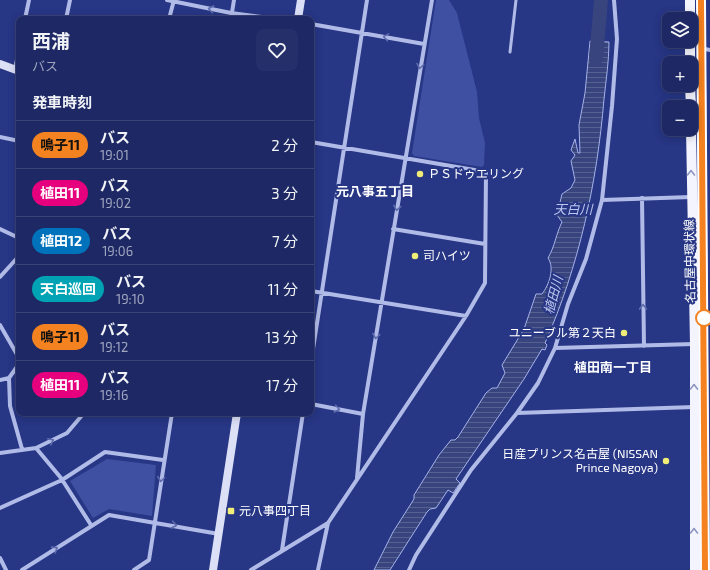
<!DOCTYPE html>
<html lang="ja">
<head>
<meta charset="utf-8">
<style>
	:root { --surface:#1d2864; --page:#25306a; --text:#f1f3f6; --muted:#a0a6bf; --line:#3b4478 }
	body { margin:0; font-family:"Exo 2","Noto Sans JP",sans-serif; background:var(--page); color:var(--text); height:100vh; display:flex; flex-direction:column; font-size:15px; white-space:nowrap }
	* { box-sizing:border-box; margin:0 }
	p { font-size:13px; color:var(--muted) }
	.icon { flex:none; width:22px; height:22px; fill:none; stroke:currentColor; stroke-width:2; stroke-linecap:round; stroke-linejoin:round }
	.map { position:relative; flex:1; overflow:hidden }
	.drawer { position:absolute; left:16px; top:16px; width:298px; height:400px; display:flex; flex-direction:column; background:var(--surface); border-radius:8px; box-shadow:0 2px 10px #0003,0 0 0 1px var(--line) }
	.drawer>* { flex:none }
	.badge { padding:0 8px; border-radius:13px; font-size:14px; line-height:26px }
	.fabs { position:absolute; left:662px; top:12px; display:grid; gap:8px }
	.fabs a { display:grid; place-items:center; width:36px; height:36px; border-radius:8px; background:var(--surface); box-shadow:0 2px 10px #0003,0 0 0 1px var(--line); font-size:20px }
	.map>.badge { position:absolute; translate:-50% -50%; box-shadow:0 0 0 2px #fff }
	h2 { padding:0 16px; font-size:15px; line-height:36px }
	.round { display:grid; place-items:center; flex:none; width:42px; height:42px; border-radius:8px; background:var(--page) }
	.headline { display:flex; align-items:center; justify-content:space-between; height:68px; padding:0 16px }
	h1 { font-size:19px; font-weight:700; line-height:30px }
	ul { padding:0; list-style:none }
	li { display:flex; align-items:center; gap:12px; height:48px; padding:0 16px; border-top:1px solid var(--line) }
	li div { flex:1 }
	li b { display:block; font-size:15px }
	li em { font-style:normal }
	li .badge { min-width:44px; font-weight:700; text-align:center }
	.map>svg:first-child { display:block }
</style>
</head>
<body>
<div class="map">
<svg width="710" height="570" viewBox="0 0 710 570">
	<defs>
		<pattern id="water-rules" width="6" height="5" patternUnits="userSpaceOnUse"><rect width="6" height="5" fill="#38447e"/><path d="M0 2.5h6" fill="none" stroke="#566091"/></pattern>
	</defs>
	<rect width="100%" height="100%" fill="#273685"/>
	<path fill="#3f50a3" d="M436 0H449L457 13 477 92 479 118 485 143 484 165 482 167 414 156 412 153Z
		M107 459 156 465 152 516 109 509 93 518 70 481Z"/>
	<path fill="url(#water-rules)" stroke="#a6b2e8" d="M590 41 609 42C609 61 606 80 604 99 597 183 579 266 545 343L547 345 545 350 542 349 524 379 456 479 460 483 453 493 448 490 436 508 430 509 427 512 390 570H374L393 532 414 499V495L439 455 451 440H455L458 437 486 393 492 388H497L505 373 502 365 524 329 536 294H542C549 285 555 268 548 258 555 246 556 234 562 222L557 215 562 194 571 188 575 180 571 161 575 155 571 150 575 139 578 153H580L579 125 585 93Z"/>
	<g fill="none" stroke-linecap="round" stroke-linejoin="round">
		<path stroke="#38447e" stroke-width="14" d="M596 59 601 0"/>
		<path stroke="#b1bbe8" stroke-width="3" d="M510 52 516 0"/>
		<path stroke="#b1bbe8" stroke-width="4" d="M167 0 231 13 277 19
			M25 19 29 0
			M66 19 70 0
			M169 19 174 0
			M231 19 234 0
			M311 24 424 44
			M701 48 710 50
			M15 69 19 50
			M0 137 19 141
			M311 142 486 172 485 283 466 316 328 523 318 570
			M642 198 644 346
			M602 200 691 197
			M0 229 19 238
			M393 229 485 244
			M0 277 19 256
			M311 291 466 316
			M0 325 19 358
			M555 348 694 344
			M311 362 367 0
			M19 364 9 378 10 406 22 449
			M0 380 9 378
			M311 404 363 414
			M517 413 694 407
			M36 448 61 478 91 525
			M0 453 36 448 67 433 84 413
			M357 478 363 414 432 0
			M0 508 62 480 105 452 163 460
			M282 550 303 413
			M0 558 6 570
			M22 570 109 515 219 534
			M134 570 149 560 172 413
			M251 570 328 523
			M409 570 416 555 471 470 517 413 538 383 555 348 568 304 586 259 602 200 612 106 617 39 614 0"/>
		<path stroke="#dbe0f7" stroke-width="8" d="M298 19 301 0
			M0 64 19 71
			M213 570 237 413"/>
		<path stroke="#f3f4fe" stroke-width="10" d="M690 0V19
			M701 0 705 570
			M690 41V63
			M690 85 691 107
			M691 129 695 344V570"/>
	</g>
	<defs><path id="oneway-chevron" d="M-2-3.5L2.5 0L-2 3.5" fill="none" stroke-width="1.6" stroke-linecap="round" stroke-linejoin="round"/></defs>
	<g stroke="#5e6bad">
		<use href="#oneway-chevron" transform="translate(211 9) rotate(-169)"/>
		<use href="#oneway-chevron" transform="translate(386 37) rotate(-170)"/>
		<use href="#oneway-chevron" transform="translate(420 66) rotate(99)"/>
		<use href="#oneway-chevron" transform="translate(397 208) rotate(100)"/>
		<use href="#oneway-chevron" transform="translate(643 307) rotate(-91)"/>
		<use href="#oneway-chevron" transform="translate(376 336) rotate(99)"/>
		<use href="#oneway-chevron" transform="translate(337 409) rotate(11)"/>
		<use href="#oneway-chevron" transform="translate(51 441) rotate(-27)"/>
		<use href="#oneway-chevron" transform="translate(161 479) rotate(98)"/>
		<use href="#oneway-chevron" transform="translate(174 525) rotate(11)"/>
		<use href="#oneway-chevron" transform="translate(55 549) rotate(-33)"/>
	</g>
	<g stroke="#8d95c2">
		<use href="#oneway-chevron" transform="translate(691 173) rotate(-90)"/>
		<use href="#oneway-chevron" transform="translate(694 387) rotate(-89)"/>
		<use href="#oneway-chevron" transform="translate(694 531) rotate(-90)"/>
	</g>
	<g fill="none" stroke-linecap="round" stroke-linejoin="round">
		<g stroke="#fff" stroke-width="9">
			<path id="line" d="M701 0 705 570"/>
		</g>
		<use href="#line" stroke="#f58220" stroke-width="6"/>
	</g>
	<g fill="#f0ee77" stroke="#273685" stroke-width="1.5">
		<circle cx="420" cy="174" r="4"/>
		<circle cx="415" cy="256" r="4"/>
		<circle cx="624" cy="333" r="4"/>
		<circle cx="666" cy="461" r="4"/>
		<rect x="227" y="507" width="8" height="8" rx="2"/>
	</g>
	<circle fill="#fff" stroke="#f58220" stroke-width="2" cx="704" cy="318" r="8"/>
	<g text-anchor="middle" stroke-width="4" stroke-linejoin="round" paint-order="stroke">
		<g font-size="12" fill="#fff" stroke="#273685" text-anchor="start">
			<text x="428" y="178">ＰＳドゥエリング</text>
			<text x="423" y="260">司ハイツ</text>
			<text x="616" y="337" text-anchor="end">ユニーブル第２天白</text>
			<text x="658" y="458" text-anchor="end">日産プリンス名古屋 (NISSAN<tspan x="658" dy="14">Prince Nagoya)</tspan></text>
			<text x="239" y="515">元八事四丁目</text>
		</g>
		<g font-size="12" fill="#fff" stroke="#273685">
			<text transform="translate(690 261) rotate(-91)" y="4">名古屋中環状線</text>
		</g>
		<g font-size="13" font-weight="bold" fill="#fff" stroke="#273685">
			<text x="375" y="196">元八事五丁目</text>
			<text x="613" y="372">植田南一丁目</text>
		</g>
		<g font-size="13" font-style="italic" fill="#bdc6ef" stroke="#273685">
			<text x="573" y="214">天白川</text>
			<text transform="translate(553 295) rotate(-75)" y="5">植田川</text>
		</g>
	</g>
</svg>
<div class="fabs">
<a><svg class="icon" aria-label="layers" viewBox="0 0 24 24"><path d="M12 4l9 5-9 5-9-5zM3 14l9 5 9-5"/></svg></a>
<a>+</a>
<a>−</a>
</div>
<section class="drawer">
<div class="headline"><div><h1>西浦</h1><p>バス</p></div><a class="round"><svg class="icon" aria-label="heart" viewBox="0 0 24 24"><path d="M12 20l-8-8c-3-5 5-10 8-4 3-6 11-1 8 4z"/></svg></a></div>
<h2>発車時刻</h2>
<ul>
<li><span class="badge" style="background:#f58220;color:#111">鳴子11</span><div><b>バス</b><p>19:01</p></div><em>2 分</em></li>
<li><span class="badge" style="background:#e6007e;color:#fff">植田11</span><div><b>バス</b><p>19:02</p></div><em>3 分</em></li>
<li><span class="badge" style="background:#0072bc;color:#fff">植田12</span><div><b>バス</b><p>19:06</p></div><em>7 分</em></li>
<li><span class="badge" style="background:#00a3b4;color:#fff">天白巡回</span><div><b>バス</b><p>19:10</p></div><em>11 分</em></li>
<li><span class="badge" style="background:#f58220;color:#111">鳴子11</span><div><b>バス</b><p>19:12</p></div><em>13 分</em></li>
<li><span class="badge" style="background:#e6007e;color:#fff">植田11</span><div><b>バス</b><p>19:16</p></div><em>17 分</em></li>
</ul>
</section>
</div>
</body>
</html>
